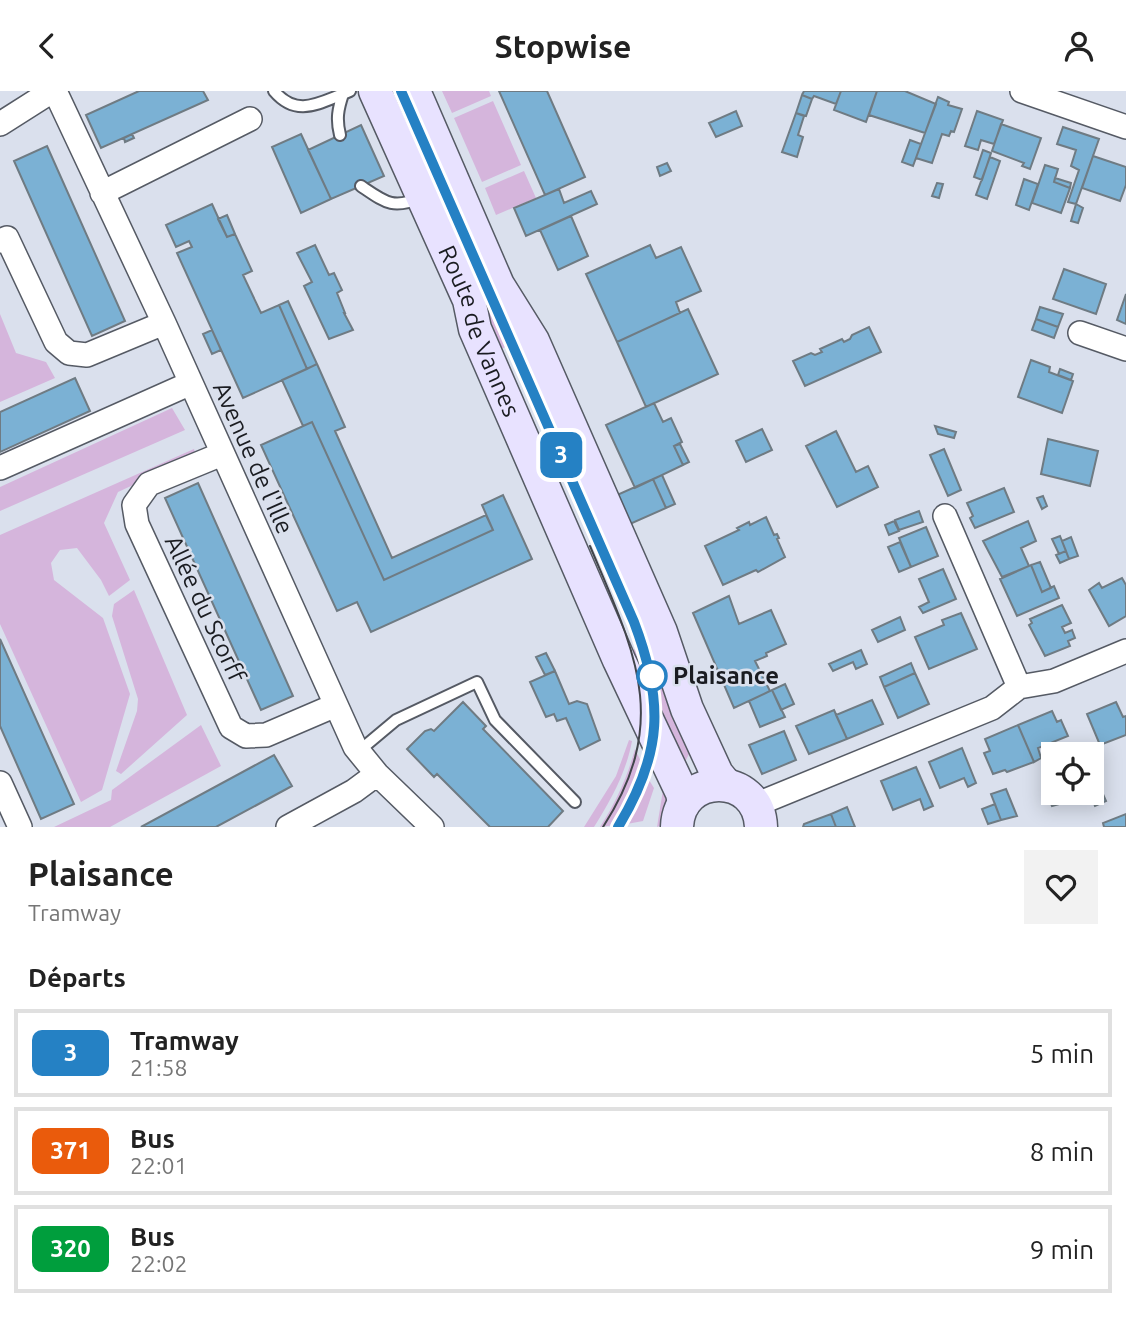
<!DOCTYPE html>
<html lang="fr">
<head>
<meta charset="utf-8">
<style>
	:root { --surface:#fff; --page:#f2f2f2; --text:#222; --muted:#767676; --line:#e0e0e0 }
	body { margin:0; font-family:Ubuntu,sans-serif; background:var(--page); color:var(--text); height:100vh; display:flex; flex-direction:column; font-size:26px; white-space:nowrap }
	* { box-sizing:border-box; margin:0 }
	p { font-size:23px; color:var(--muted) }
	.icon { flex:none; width:38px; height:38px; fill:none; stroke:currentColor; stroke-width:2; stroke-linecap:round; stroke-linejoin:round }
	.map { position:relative; height:736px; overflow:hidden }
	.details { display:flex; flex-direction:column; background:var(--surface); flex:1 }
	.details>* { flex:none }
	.badge { padding:0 14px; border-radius:10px; font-size:24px; line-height:46px }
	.tools { position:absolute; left:1041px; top:651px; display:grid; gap:14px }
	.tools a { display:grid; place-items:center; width:63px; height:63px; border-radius:0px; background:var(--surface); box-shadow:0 4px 18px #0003; font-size:35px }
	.map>.badge { position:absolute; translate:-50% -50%; box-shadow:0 0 0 4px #fff }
	h2 { padding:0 28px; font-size:26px; line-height:63px }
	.round { display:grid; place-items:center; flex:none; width:74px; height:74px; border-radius:0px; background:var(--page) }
	.summary { display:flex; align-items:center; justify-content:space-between; height:119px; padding:0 28px }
	h1 { font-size:33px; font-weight:600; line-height:52px }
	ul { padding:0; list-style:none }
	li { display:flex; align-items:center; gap:21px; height:88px; margin:0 14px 10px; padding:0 14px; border:4px solid var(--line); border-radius:0px }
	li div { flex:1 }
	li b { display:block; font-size:26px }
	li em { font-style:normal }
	li .badge { min-width:77px; font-weight:700; text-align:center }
	header { display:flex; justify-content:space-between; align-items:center; height:91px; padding:0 28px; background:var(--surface); font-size:32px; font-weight:600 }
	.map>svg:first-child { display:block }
</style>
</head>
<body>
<header><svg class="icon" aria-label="back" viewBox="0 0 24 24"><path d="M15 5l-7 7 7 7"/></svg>Stopwise<svg class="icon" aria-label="person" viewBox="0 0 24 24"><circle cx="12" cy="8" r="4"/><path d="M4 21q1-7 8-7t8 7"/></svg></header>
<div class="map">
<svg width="1126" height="736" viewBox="0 0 1126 736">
	<rect width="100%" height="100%" fill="#dae0ed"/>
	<path fill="#d5b5dc" d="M384 0H405L516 251 499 259Z
		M442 0H489L491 5 452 22Z
		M493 10 521 74 482 91 454 27Z
		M524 80 536 107 496 124 485 97Z
		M0 223 16 262 46 271 55 287 0 311Z
		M172 317 185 339 0 420V396Z
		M194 358 196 365 118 401 104 432 130 489 109 505 101 489 77 457 60 459 51 472 54 489 103 527 130 603 102 699 81 711 0 533V444Z
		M134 499 187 624 121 683 116 680 137 620 138 608 112 525 114 513Z
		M645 554 654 586 657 629 629 561Z
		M660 592 689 663 681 679 661 637Z
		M201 634 221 675 110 736H54L111 709 112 699Z
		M629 649 632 650C626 682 611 709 594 736H584L616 685Z
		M635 658 647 683 623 733 600 736C616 711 627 687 635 658Z
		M649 689 654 697 643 730 627 733Z
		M663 699 670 713 662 734 657 736Z"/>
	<path fill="#7bb1d4" stroke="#6f7b83" stroke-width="2" d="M139 0H203L208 9 101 57 86 24Z
		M499 0H547L585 86 545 104Z
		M804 0H841L836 13 814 5 812 8 802 4Z
		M841 0H877L866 31 834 19Z
		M877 0H905L936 13 925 42 869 24Z
		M802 4 812 8 806 25 796 22Z
		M938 6 949 11 948 14 962 18 954 41 951 40 949 45 942 43 932 72 916 67Z
		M736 20 742 35 716 46 709 32Z
		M977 20 1003 29 994 53 981 49 978 59 965 55Z
		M796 22 804 25 798 44 803 46 797 66 782 61Z
		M1001 33 1041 47 1030 78 1022 75 1024 72 992 60Z
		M361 34 384 85 331 108 308 59Z
		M1063 36 1099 48 1076 113 1068 111 1079 79 1071 75 1076 59 1057 53Z
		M132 43 134 47 125 51 124 47Z
		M301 43 331 108 301 122 272 56Z
		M910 49 921 53 913 75 902 71Z
		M47 55 125 230 92 245 14 70Z
		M983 59 991 62 982 89 974 86Z
		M1093 65 1126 76V94L1120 110 1082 97Z
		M990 66 1000 70 987 108 976 104Z
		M667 72 671 80 660 85 657 76Z
		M1045 74 1058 78 1054 91 1070 97 1061 122 1032 112Z
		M1055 87 1071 92 1070 97 1054 91Z
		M1024 88 1038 93 1029 119 1016 114Z
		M937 92 943 93 939 107 932 105Z
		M559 98 564 112 591 100 597 113 526 145 514 117Z
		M212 113 227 146 235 143 252 180 243 184 261 222 279 214 307 278 243 307 177 162 192 156 189 150 176 156 166 134Z
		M1076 113 1083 117 1078 132 1071 130Z
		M227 124 235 143 227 146 218 128Z
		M571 125 588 165 558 179 540 139Z
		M315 154 329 184 334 182 342 199 337 202 345 222H344L353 239 329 248 304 195 312 191 297 162Z
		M650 154 656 167 681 156 701 200 676 211 680 222 617 251 586 183Z
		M1064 178 1106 193 1096 223 1053 208Z
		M1126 203V233L1117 229Z
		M288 210 317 273 307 278 279 214Z
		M1040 216 1063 223 1058 236 1036 228Z
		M688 218 718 283 646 316 617 251Z
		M1036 228 1058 236 1054 247 1032 239Z
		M869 236 881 261 805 295 793 270 811 262 815 264 822 261 820 258 842 248 844 251 850 248 852 244Z
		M212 239 221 259 212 263 203 243Z
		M1031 269 1050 276 1049 281 1073 290 1062 322 1018 306Z
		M317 273 345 336 335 340 392 467 486 424 493 439 384 489 312 331 303 335 282 289Z
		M1060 278 1073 283 1071 289 1058 284Z
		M75 287 90 320 0 361V321Z
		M654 312 663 331 671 327 682 351 674 355 683 374 635 397 606 334Z
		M312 331 384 489 493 439 482 414 503 404 532 468 371 541 357 511 337 520 261 354Z
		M935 335 956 341 954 347 938 343Z
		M762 338 772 359 746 371 736 350Z
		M836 340 856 381 868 375 878 396 837 416 806 355Z
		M1048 348 1098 360 1090 395 1041 383Z
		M680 353 689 371 683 374 674 355Z
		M944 358 961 399 948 405 930 364Z
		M662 384 675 413 666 417 653 388Z
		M653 388 666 417 630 433 617 404Z
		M198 392 293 605 261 619 165 407Z
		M1004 397 1014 421 975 437 970 427 973 425 967 412Z
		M1043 405 1047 415 1042 418 1037 407Z
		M919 420 923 431 899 439 895 429Z
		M766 426 774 444 777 443 779 447 777 448 785 466 758 481 756 479 723 494 705 455 739 439 737 437 749 431 750 434Z
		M894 430 899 440 889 444 885 434Z
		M1028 430 1036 450 1021 457 1029 475 1002 486 983 450Z
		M926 436 938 465 911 476 899 447Z
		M1060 445 1066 460 1059 463 1052 448Z
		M1071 446 1078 465 1069 468 1062 450Z
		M900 451 911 476 899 481 888 456Z
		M1066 460 1069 468 1060 472 1056 464Z
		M1040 471 1051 497 1042 501 1031 474Z
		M1031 474 1042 501 1054 495 1059 507 1017 525 1000 488Z
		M943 478 956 508 923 522 919 516 929 511 919 488Z
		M1122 487 1126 494V525L1109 535 1089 499 1099 492 1102 497Z
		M729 505 739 533 771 519 786 553 766 562 767 565 755 570 770 600 734 617 693 522Z
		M1062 514 1071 532 1062 536 1065 542 1072 539 1075 547 1068 550 1070 555 1045 565 1029 534 1032 532 1030 528Z
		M961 522 977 558 929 578 915 546 944 534 942 529Z
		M900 526 905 539 878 551 872 539Z
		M0 548 74 713 41 728 0 635Z
		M861 559 867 573 856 578 853 571 833 580 829 573Z
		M546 562 555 580 545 584 536 566Z
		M911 572 915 582 884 596 880 586Z
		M555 580 569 613 577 610 587 613 600 649 580 659 566 627 557 630 554 623 546 626 530 591Z
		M915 582 929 613 898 627 884 596Z
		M785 593 794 613 781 619 772 599Z
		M772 599 785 626 760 636 749 610Z
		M872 609 883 633 847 648 836 624Z
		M463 611 486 635 483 638 563 720 548 736H490L437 683 434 686 407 658 425 640 431 638 434 640Z
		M1116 611 1123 626 1126 625V644L1100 654 1087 623Z
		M834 619 847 648 809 663 796 635Z
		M1052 620 1057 631 1061 629 1068 645 1038 657 1041 667 1034 671 1018 634Z
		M1018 634 1034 671 1007 681 1005 679 993 683 984 662 990 660 985 648Z
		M784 640 796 669 762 683 749 654Z
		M962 657 976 692 968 696 964 687 940 697 929 671Z
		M274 664 292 695 216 736H141Z
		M916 676 933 715 924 719 920 708 893 719 881 690Z
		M1094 681 1102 701 1052 715 1048 705 1055 702H1092Z
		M1006 698 1017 725 1001 729 991 703Z
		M1102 701 1106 710 1095 715 1091 704Z
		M995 713 1001 729 988 733 982 718Z
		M847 716 855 736H836L831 723Z
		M831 723 836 736H803L804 733Z
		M1126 723V736H1104L1103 732Z"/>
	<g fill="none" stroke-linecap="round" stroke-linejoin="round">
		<g stroke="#555a64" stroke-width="14">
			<path id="lane" d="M274 0C296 26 317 13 343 3
				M340 44C336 28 338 18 343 3L350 0
				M361 95C386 112 392 118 422 107
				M359 660 396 629 477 591 495 629 575 711"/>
		</g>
		<g stroke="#555a64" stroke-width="26">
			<path id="street" d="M55 0 164 232 355 656 377 683 432 736
				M1022 0 1126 36
				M0 33 52 0
				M102 102 250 28
				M0 150 7 147 56 251 69 262 87 264 164 232
				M1080 242 1126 258
				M222 363 149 393 134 414 137 433 231 636 246 645 266 644 336 614
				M0 377 191 292
				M945 425 1019 596
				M0 692 20 736
				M755 714 992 617 1019 596 1054 590 1126 560
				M288 736 354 700 377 683"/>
		</g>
		<g stroke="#555a64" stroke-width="35">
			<g id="secondary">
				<path id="s1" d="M375 0 469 209 475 238 619 569 682 702 684 712"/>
				<path d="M414 0 498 194 533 250 661 541 687 618 717 683 726 694"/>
				<path d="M677 736C679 680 759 680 761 736"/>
			</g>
		</g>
		<use href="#lane" stroke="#fff" stroke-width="10"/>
		<use href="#street" stroke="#fff" stroke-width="23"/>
		<use href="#secondary" stroke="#e8e2ff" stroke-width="32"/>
		<path stroke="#42454b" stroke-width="2" d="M401 0 634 531C665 610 663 663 618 736
			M590 455C634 560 672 629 603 736"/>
	</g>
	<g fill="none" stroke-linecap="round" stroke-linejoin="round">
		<g stroke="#fff" stroke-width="16">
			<path id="line" d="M401 0 634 531C664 610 663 662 618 736"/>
		</g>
		<use href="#line" stroke="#2581c4" stroke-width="10"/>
	</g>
	<circle fill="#fff" stroke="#2581c4" stroke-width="3.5" cx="652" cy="585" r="14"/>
	<g text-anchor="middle" stroke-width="5" stroke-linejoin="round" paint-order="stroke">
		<g font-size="24" fill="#1a1c21" stroke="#dae0ed">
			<text dy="8" stroke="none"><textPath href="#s1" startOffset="262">Route de Vannes</textPath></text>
			<text transform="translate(253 367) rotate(66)" y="8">Avenue de l'Ille</text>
			<text transform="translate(205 518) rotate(65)" y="8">Allée du Scorff</text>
		</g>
		<g font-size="24" font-weight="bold" fill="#1a1c21" stroke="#dae0ed" text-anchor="start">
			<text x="673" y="593">Plaisance</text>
		</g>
	</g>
</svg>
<div class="tools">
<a><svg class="icon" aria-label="locate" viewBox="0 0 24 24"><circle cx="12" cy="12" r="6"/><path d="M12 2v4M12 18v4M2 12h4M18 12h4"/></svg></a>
</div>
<b class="badge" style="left:561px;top:364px;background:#2581c4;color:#fff">3</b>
</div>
<section class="details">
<div class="summary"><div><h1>Plaisance</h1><p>Tramway</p></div><a class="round"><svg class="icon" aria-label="heart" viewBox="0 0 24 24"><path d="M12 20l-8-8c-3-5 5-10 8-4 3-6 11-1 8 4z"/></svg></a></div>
<h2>Départs</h2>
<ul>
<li><span class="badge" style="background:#2581c4;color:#fff">3</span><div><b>Tramway</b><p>21:58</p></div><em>5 min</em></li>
<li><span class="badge" style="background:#ea5b0c;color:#fff">371</span><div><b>Bus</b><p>22:01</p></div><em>8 min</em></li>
<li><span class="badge" style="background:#009e3d;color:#fff">320</span><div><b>Bus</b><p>22:02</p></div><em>9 min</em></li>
</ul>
</section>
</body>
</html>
